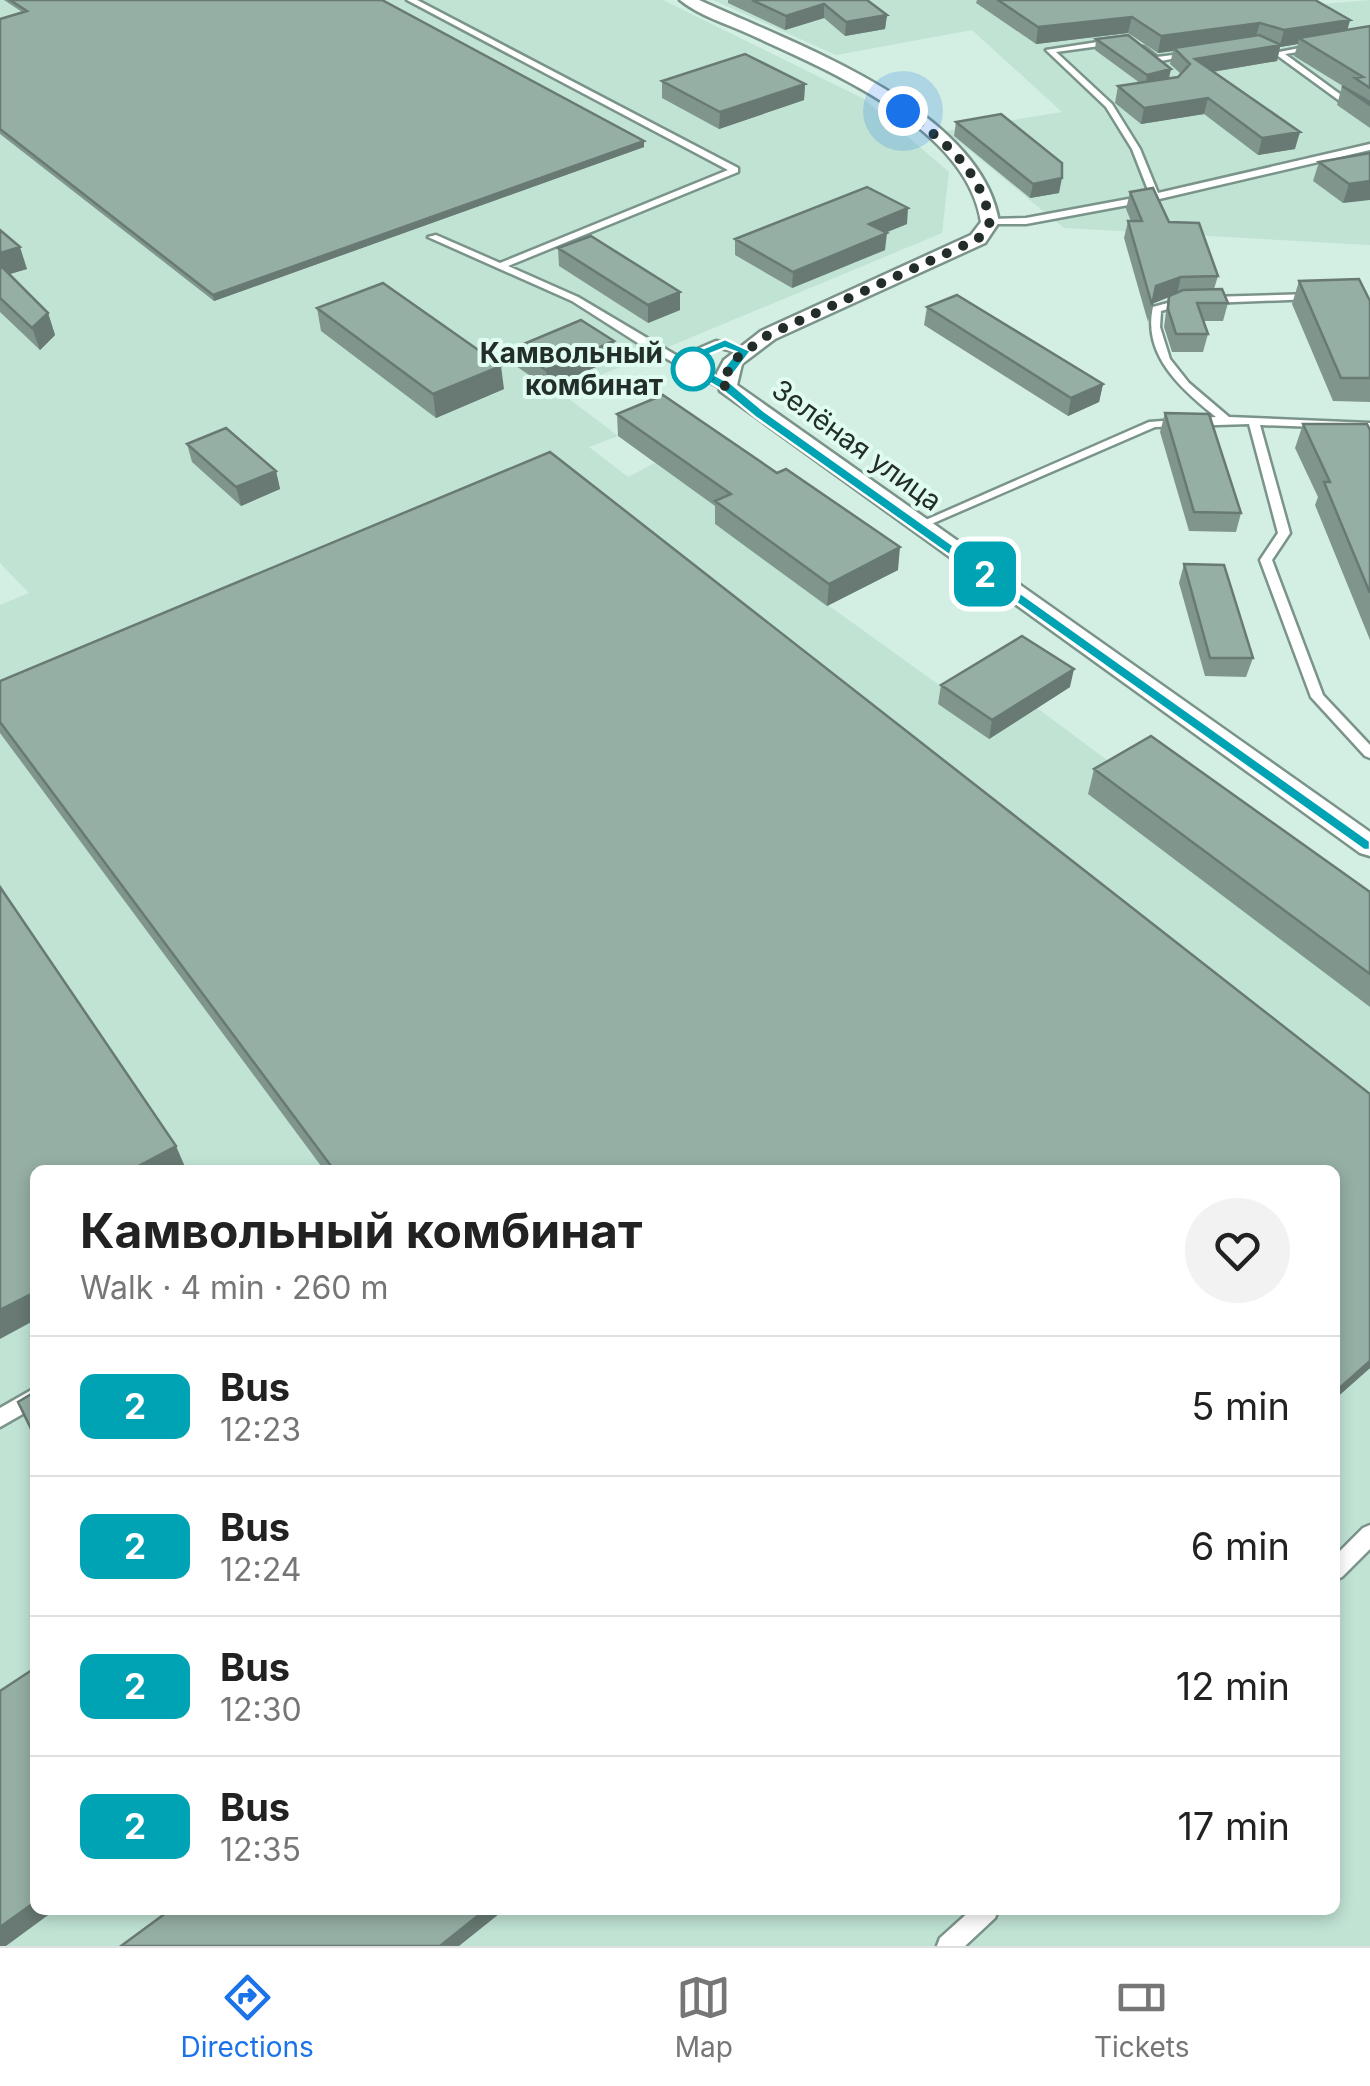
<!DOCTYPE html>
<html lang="en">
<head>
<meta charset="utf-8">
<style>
	:root { --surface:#fff; --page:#f2f2f2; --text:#222; --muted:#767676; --line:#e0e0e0; --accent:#1a73e8 }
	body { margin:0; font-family:Inter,sans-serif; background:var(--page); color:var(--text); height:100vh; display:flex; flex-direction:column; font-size:38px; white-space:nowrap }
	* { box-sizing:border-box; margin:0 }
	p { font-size:32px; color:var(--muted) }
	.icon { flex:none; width:55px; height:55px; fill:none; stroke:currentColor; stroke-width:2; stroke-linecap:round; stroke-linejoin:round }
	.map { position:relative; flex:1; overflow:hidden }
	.drawer { position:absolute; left:30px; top:1165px; width:1310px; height:750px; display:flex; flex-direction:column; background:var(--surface); border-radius:15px; box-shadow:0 5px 15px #0003 }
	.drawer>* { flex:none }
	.badge { padding:0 20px; border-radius:15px; font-size:35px; line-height:65px }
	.you { position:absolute; width:50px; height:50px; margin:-25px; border:8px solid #fff; border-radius:50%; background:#1a73e8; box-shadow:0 0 0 15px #1a73e833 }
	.map>.badge { position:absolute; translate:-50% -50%; box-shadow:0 0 0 5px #fff }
	.round { display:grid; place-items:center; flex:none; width:105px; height:105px; border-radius:52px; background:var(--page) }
	.summary { display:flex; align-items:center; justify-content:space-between; height:170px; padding:0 50px }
	h1 { font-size:48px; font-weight:700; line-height:75px }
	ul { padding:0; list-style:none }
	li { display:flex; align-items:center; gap:30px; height:140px; padding:0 50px; border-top:2px solid var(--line) }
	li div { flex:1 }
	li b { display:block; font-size:38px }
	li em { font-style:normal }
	li .badge { min-width:110px; font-weight:700; text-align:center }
	.menu { display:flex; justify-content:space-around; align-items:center; height:140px; border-top:2px solid var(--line); background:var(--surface); font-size:28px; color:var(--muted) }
	.menu a { display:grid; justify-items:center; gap:5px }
	.menu .on { color:var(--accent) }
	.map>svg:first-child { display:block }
</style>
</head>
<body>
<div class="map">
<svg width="1370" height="1946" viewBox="0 0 1370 1946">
	<rect width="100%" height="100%" fill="#d3eee3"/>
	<path fill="#c0e3d4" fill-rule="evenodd" d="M0 0H663L864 99 949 172 942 233 560 392 618 436 589 447 628 477 655 463 730 517 715 524 953 695 988 739 1037 708 1123 772 1370 924V1946H0V605L29 593 0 563ZM35 1170H1335V1910H35Z
		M713 0H1313L1323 4 1370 0V245L1064 228 946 131 1062 112 972 30 836 55Z"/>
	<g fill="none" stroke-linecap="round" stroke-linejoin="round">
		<g stroke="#7b948a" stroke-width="5">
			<path id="lane" d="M407 0H417L738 168V172L508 266 578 297 679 357 716 341 748 349V353L744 354 717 347 687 361 731 385V389H723L641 345 572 301 428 237 436 235 500 263 728 170Z
				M1111 40H1114V44L1056 52 1112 104 1140 149 1158 193 1370 144V150L1155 200 1026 224H987L985 222 990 219 1026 218 1150 195 1132 149 1106 107 1046 50Z
				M1315 45H1318V49L1285 54 1370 116V123L1274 53Z
				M1138 47H1144L1157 57 1189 53 1193 55 1155 62 1138 51Z
				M1311 294 1314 295V299L1209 303 1204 300 1209 297Z
				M1186 298 1189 299V303L1161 311 1160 327 1170 359 1189 383 1229 417 1370 423V429L1260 425 1290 533 1272 560 1323 695 1370 745V758L1365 756 1311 697 1260 560 1278 533 1249 424 1155 427 922 528 918 529 912 526 1149 422 1216 417C1182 390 1142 355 1153 307Z
				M35 1388V1407L0 1427V1408Z
				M1370 1525V1549L1342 1577 1335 1580V1556L1363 1528Z
				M971 1910H998L995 1918 965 1946H937L940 1938Z"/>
		</g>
		<g stroke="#7b948a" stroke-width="5">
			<path id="street" d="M680 0H699C792 43 981 108 999 222L985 243 775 339 742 364 737 385 1370 832V856L1360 853 720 391 717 373 724 360 761 331 971 235 981 222C967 127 827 70 749 34 727 24 698 15 680 0Z"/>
		</g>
		<use href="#lane" fill="#fff" fill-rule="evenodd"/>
		<use href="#street" fill="#fff" fill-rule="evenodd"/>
	</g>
	<path fill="#80968d" d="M4 0H382L644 141V147L214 301 0 134V19L22 12Z
		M728 0H867L887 15 885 29 845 36 824 18 785 30 728 3Z
		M977 0H1315L1347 30 1370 26V128L1337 105 1342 86 1346 88 1294 56 1298 44 1280 47 1277 61 1213 72 1295 149 1258 155 1204 114 1141 124 1115 103 1118 86 1140 83 1095 50 1096 39 1171 69 1169 79 1178 77 1181 74 1170 64 1173 51 1158 53 1128 33 1036 44 976 3Z
		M662 81 805 84 804 100 719 129 662 98Z
		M956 122 1059 193 1030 198 954 136Z
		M1370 153 1343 203 1313 181 1319 162Z
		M1130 192 1169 222 1218 276 1214 289 1228 303 1223 321H1203L1208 334 1203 352H1172L1164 327 1168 297 1152 303 1148 322 1124 238 1128 221H1131L1126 209Z
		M907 224 885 233V250L792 288 735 255V239Z
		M0 230 27 269 9 274 48 313 55 335 40 350 0 312Z
		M558 248 680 292V310L648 323 559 266Z
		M1299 281 1370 301V402L1333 401 1292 304Z
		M927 307 1103 384 1099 402 1068 416 924 325Z
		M317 308 504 389 436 418 321 331Z
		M514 348 614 359 548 388 516 366Z
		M1165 413 1241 513 1236 532 1189 531 1160 432Z
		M617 414 898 570 827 606 715 524V506L618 436Z
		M1303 424 1370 430V640L1315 505 1318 497 1295 448Z
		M187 444 276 471 280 489 241 506 192 462Z
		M1184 564 1253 658 1246 677 1205 676 1179 583Z
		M0 681 1370 1094V1368L1335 1399V1170H324L0 733Z
		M941 685 1070 687 989 739 938 704Z
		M1094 769 1370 892V1007L1088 794Z"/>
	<path fill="#687a73" d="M824 4V18L785 30 786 16Z
		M887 15 885 29 845 36 846 22Z
		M1132 17 1128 33 1036 44 1038 27Z
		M1350 20 1346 36 1299 38 1298 44 1280 47 1277 61 1192 75 1195 59 1280 45 1284 30Z
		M1260 23 1255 39 1174 48 1173 51 1158 53 1161 36Z
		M1171 69 1168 80 1145 86 1147 75Z
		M805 84 804 100 719 129 720 112Z
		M1208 98 1204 114 1141 124 1144 108Z
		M1300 132 1295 149 1258 155 1262 138Z
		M644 141V147L214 301 213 295Z
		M1062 178 1059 193 1030 198 1033 184Z
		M1370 181V200L1343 203 1349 184Z
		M908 208 907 224 867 240 869 224Z
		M887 233 885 250 792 288 793 272Z
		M20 247 27 269 0 277V253Z
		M1181 277 1177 294 1152 304 1156 286Z
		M680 292V310L648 323V305Z
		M48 313 55 335 40 350 32 328Z
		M614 341V359L548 388 546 370Z
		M501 366 504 389 436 418 433 394Z
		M1103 384 1099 402 1068 416 1071 398Z
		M276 471 280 489 241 506 236 487Z
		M900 547 898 570 827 606 829 584Z
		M1074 669 1070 687 989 739 992 720Z
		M176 1146 186 1169 183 1170H131Z
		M35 1292V1320L0 1339V1310Z
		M1370 1361V1368L1335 1399V1392Z
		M35 1902V1910H55L6 1946H0V1927Z
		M485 1910H504L459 1946H440Z"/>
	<path fill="#95afa4" stroke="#687a73" stroke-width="2.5" d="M10 0H382L644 141 213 295 0 129V19L27 11Z
		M752 0H867L887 15 846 22 824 4 786 16Z
		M998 0H1315L1350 20 1284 30 1260 23 1161 36 1132 17 1038 27Z
		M1370 26V88L1355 78 1363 77 1299 38Z
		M1128 35 1171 69 1147 75 1096 39Z
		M1259 35 1281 45 1195 59 1300 132 1262 138 1208 98 1144 108 1118 86 1178 77 1190 64 1174 48Z
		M745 54 805 84 720 112 662 81Z
		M1342 86 1370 102V105Z
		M1001 114 1062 163V178L1033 184 956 122Z
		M1370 153V181L1349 184 1319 162Z
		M867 187 908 208 869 224 887 233 793 272 735 239Z
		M1153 188 1169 222 1199 223 1218 276 1181 277 1156 286 1152 305 1128 221H1142L1130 192Z
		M0 230 20 247 0 253Z
		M591 236 680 292 648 305 558 248Z
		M0 265 48 313 32 328 0 298Z
		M1359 279 1370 301V378H1341L1299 281Z
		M383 283 501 366 433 394 317 308Z
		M1222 289 1228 303H1197L1208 334H1176L1168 309 1169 296 1183 290Z
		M957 295 1103 384 1071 398 927 307Z
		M581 320 614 341 546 370 514 348Z
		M663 395 777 473 786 469 900 547 829 584 715 501 731 494 617 414Z
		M1165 413 1209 414 1241 513 1194 512Z
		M1303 424H1367L1370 430V593L1324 482H1330Z
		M226 428 276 471 236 487 187 444Z
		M550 452 1370 1094V1361L1335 1392V1170H334L0 722V681Z
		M1184 564 1224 565 1253 658H1210Z
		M1022 636 1074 669 992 720 941 685Z
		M1151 736 1370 892V974L1094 769Z
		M0 887 176 1146 131 1170H35V1292L0 1310Z
		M35 1392V1437L18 1402Z
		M35 1668V1902L0 1927V1691Z
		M170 1910H485L440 1946H121Z"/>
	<path fill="#00a3b4" stroke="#fff" stroke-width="2.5" d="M725 339 751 351 732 376 720 373 736 352 725 348 690 362 732 384 764 411 1370 841V850H1364L755 417 722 390 673 361Z"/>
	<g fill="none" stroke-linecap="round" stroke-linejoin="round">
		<path stroke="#232d29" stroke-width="10" stroke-dasharray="0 18" d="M693 369 727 387V373L734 360 768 335 978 239 990 222C981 170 945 141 903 111"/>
	</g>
	<circle fill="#fff" stroke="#00a3b4" stroke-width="5" cx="693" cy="369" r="20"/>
	<g text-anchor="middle" stroke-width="8" stroke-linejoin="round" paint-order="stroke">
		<g font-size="28" font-weight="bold" fill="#232d29" stroke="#e0fcf0" text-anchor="end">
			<text x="663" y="363">Камвольный<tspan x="663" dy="32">комбинат</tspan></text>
		</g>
		<g font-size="28" fill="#232d29" stroke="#e0fcf0">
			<text transform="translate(857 445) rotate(36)" y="10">Зелёная улица</text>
		</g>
	</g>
</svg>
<div class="you" style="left:903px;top:111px"></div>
<b class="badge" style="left:985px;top:574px;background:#00a3b4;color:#fff">2</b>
<section class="drawer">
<div class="summary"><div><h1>Камвольный комбинат</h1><p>Walk · 4 min · 260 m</p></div><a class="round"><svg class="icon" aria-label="heart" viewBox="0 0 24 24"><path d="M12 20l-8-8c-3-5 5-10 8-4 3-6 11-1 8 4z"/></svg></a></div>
<ul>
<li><span class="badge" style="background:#00a3b4;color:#fff">2</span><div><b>Bus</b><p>12:23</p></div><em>5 min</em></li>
<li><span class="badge" style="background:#00a3b4;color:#fff">2</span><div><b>Bus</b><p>12:24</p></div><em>6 min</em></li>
<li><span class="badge" style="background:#00a3b4;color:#fff">2</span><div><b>Bus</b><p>12:30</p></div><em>12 min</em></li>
<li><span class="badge" style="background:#00a3b4;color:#fff">2</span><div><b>Bus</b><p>12:35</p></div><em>17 min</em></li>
</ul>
</section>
</div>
<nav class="menu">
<a class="on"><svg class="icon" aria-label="directions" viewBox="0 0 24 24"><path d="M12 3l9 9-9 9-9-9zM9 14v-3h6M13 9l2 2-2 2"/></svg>Directions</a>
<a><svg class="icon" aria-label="map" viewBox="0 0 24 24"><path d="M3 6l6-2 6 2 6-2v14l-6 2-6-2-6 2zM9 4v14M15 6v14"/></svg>Map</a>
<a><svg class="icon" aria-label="tickets" viewBox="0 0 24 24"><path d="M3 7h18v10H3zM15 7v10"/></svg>Tickets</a>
</nav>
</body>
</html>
